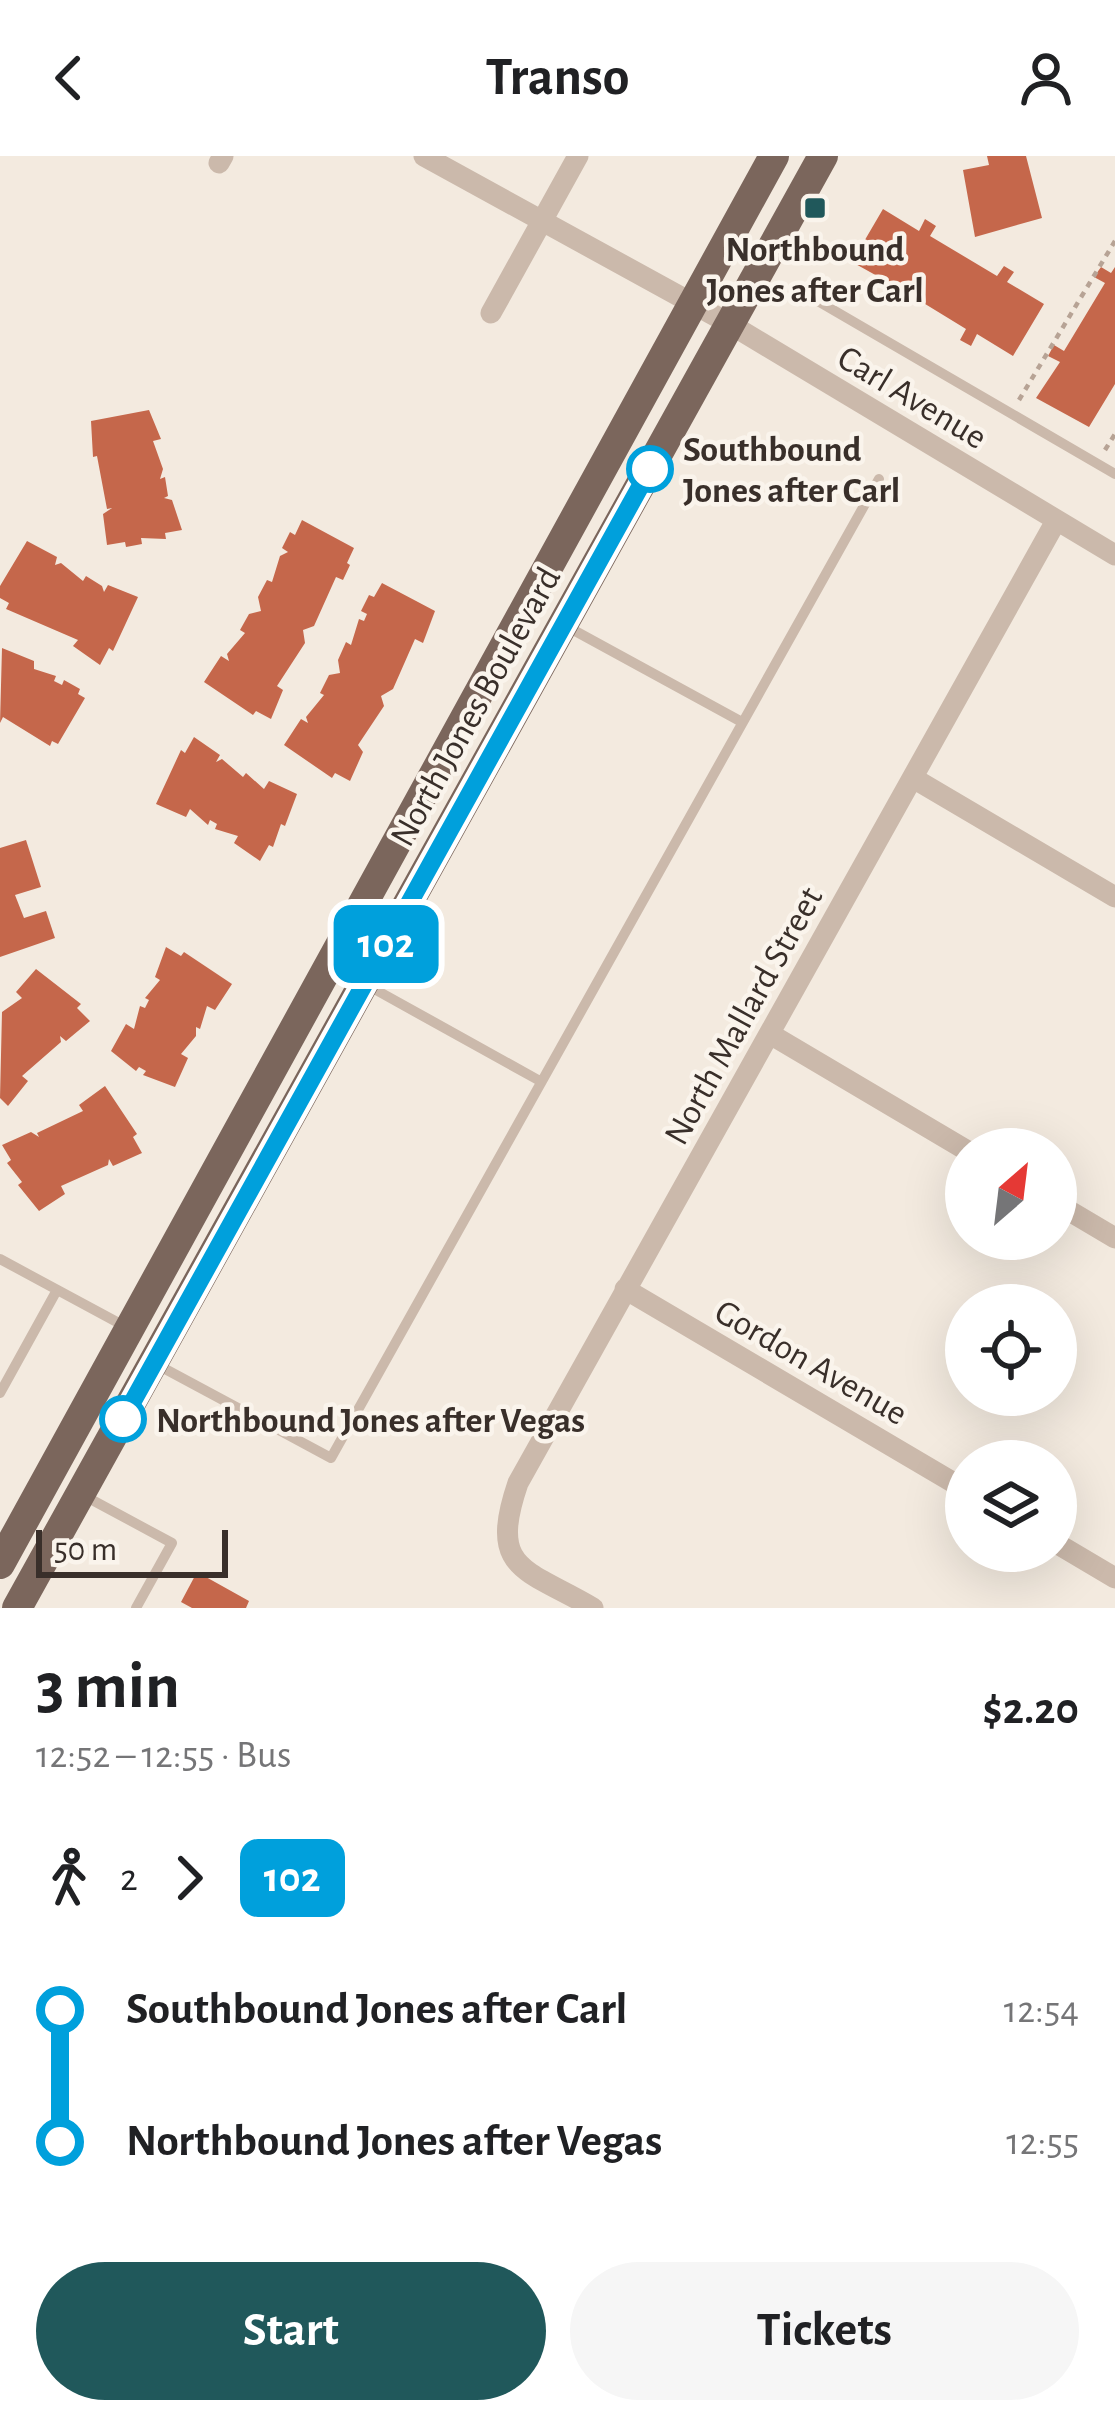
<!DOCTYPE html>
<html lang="en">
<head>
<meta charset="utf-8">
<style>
	:root { --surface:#fff; --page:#f6f6f6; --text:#202124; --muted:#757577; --accent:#20585b }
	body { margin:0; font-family:"Alegreya Sans",sans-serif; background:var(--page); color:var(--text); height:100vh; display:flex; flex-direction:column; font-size:45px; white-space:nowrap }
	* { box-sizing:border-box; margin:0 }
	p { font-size:39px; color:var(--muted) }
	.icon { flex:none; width:66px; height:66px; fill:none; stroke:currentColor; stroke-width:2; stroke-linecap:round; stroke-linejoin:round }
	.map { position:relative; height:1452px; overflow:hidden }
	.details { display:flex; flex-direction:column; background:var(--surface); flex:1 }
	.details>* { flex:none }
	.badge { padding:0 24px; border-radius:18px; font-size:42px; line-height:78px }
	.needle { width:78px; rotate:28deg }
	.buttons { position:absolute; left:945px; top:972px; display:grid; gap:24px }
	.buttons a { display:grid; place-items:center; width:132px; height:132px; border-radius:50%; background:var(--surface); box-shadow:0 12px 48px #0002; font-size:60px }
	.scale { position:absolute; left:36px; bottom:30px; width:192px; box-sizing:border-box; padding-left:12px; border:6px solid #392f2a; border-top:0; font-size:33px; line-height:42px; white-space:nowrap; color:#392f2a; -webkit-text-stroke:9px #faf4ec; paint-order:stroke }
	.map>.badge { position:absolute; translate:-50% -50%; box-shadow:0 0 0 6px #fff }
	.legs { display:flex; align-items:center; gap:18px; height:132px; padding:0 36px; font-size:39px }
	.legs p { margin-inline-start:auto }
	.headline { display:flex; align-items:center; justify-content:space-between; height:204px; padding:0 36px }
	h1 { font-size:66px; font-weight:700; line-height:90px }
	.action { display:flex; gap:24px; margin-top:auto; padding:24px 36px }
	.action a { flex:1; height:138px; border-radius:72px; background:var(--accent); color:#fff; font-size:48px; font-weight:700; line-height:138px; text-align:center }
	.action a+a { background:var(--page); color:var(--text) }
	ul { padding:0 36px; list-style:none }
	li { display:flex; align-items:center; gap:42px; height:132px; font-size:45px }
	li i { display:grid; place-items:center; width:18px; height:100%; margin:0 15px; background:currentColor }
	li i::after { content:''; width:30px; height:30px; margin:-15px; border:9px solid; border-radius:50%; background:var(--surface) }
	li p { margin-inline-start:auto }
	li:first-child i { background:linear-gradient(#0000 50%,currentColor 0) }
	li:last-child i { background:linear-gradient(currentColor 50%,#0000 0) }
	header { display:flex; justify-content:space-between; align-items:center; height:156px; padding:0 36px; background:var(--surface); font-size:54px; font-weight:700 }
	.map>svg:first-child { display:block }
</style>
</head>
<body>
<header><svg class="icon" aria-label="back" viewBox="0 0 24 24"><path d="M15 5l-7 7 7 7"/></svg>Transo<svg class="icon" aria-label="person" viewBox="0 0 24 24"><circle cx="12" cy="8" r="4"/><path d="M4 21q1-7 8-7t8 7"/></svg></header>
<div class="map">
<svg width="1115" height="1452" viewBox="0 0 1115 1452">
	<rect width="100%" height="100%" fill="#f3eadf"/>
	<path fill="#c5674b" d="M987 0H1026L1042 62 975 81 963 14 989 9Z
		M883 53 919 75 925 63 936 70 930 80 997 120 1004 110 1014 116 1007 126 1044 148 1013 200 977 178 971 190 960 184 966 173 899 132 892 145 882 138 888 126 852 106Z
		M1101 111 1111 117 1115 111V228L1089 271 1036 242 1060 206 1048 200 1054 189 1064 195 1105 127 1094 121Z
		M149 254 161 283 153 285 163 313 160 323 165 321 168 340 164 342 172 344 182 374 165 377 166 383 141 382 142 388 126 391 125 386 107 389 103 358 112 352 107 353 97 300 93 301 91 265Z
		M302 364 354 392 347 407 350 409 343 424 336 421 314 470 303 474 305 487 277 530 283 534 271 563 256 555 253 559 204 526 221 500 229 505 227 498 245 477 240 474 249 458 261 455 258 441 267 424 272 426 280 400 288 396 282 392 290 376 295 379Z
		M27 385 57 401 55 409 61 407 83 425 86 420 102 430 104 436 108 429 138 441 113 495 109 492 100 509 73 490 78 484 6 453 9 447 0 442V430Z
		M382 427 435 455 423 487 415 483 393 533 381 540 384 550 358 589 363 596 350 625 335 617 332 622 284 589 301 563 308 567 306 561 324 539 320 537 329 519 340 517 338 504 346 486 351 489 359 463 364 465 367 458 361 455 369 439 374 441Z
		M2 492 34 505V513L56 520 54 525 62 529 64 524 80 533 78 538 85 542 58 588 52 585 50 590 3 561 0 567Z
		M194 581 220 599 216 606 222 603 243 621 246 617 264 633 269 625 297 638 285 670 281 668 273 691 269 689 260 705 234 687 238 680 215 673 217 668 210 664 208 669 190 653 186 661 156 648 181 594 185 597Z
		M26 684 41 731 15 739 24 762 46 755 55 782 0 801V692Z
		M166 791 181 800 184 796 232 828 215 854 207 850 200 873 196 871V880L181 898 188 902 175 931 143 919 146 915 139 911 136 915 111 895 126 868 134 873 140 850 145 852 149 844 145 842 160 824 155 821Z
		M36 813 81 848 77 852 90 865 66 885 60 880 61 886 22 920 28 925 8 950 0 942 2 856 22 842 16 836Z
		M105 930 137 978 133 981 142 997 113 1010 109 1003 108 1009 61 1030 65 1038 39 1055 18 1029 22 1026 7 1007 11 1004 2 989 31 976 39 981 37 977 83 955 79 949Z
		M197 1416 249 1445 246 1452H192L181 1446Z"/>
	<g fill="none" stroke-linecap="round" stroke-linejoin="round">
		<path stroke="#b7a395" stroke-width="4.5" stroke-dasharray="6 6" stroke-linecap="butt" d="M1019 244 1115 85
			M1105 294 1115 278"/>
		<path stroke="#cbb9ab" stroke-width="10" d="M816 144 1115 318
			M566 470 740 565
			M367 829 540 925
			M0 1103 128 1172
			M154 1207 331 1302 879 323
			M0 1237 57 1134
			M81 1338 172 1387 136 1452"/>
		<path stroke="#cbb9ab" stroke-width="21" d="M424 0 730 168 1115 399
			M219 7 223 0
			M491 157 578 0
			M913 622 1115 741
			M770 878 966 994
			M1056 1047 1115 1082
			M625 1133 966 1334
			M1056 1387 1115 1422
			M593 1452C525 1412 488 1415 518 1327L1056 365"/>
		<path stroke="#7b665c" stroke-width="30" d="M0 1408 774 0
			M17 1452 823 0"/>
	</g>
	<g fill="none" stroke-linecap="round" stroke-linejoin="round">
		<g stroke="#fff" stroke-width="27">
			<path id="line-1" d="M123 1263 650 313"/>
		</g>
		<use href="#line-1" stroke="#00a0dc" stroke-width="18"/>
	</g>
	<rect fill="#20585b" stroke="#faf4ec" stroke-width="4.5" x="803" y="40" width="24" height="24" rx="6"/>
	<g fill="#fff" stroke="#00a0dc" stroke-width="6">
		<circle cx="650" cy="313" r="21"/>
		<circle cx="123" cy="1263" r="21"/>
	</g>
	<g text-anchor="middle" stroke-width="9" stroke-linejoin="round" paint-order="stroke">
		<g font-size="36" font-weight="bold" fill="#392f2a" stroke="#faf4ec">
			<text x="815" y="105">Northbound<tspan x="815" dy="41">Jones after Carl</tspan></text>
		</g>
		<g font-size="36" fill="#392f2a" stroke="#faf4ec">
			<text transform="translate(913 240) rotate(31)" y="13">Carl Avenue</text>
			<text transform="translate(474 550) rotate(-61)" y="13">North Jones Boulevard</text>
			<text transform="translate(742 859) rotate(-61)" y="13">North Mallard Street</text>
			<text transform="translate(812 1205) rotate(30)" y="13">Gordon Avenue</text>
		</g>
		<g font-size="36" font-weight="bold" fill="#392f2a" stroke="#faf4ec" text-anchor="start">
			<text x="683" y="305">Southbound<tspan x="683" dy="41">Jones after Carl</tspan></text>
			<text x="156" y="1276">Northbound Jones after Vegas</text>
		</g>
	</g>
</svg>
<div class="buttons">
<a><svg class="needle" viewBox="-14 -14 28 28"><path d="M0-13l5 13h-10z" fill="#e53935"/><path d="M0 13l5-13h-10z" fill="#757577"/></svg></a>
<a><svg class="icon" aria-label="locate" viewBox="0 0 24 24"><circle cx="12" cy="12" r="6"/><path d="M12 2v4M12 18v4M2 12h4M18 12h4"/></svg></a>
<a><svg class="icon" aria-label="layers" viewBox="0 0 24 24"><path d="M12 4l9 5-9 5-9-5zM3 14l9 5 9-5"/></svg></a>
</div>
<div class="scale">50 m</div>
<b class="badge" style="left:386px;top:788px;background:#00a0dc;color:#fff">102</b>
</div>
<section class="details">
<div class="headline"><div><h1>3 min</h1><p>12:52 – 12:55 · Bus</p></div><b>$2.20</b></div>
<div class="legs"><svg class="icon" aria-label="walk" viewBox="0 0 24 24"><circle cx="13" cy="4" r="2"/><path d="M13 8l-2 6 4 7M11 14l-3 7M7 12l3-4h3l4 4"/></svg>2<svg class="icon" aria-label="forward" viewBox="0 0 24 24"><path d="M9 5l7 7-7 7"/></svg><b class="badge" style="background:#00a0dc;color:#fff">102</b></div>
<ul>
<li><i style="color:#00a0dc"></i><b>Southbound Jones after Carl</b><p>12:54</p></li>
<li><i style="color:#00a0dc"></i><b>Northbound Jones after Vegas</b><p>12:55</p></li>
</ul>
<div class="action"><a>Start</a><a>Tickets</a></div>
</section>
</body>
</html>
